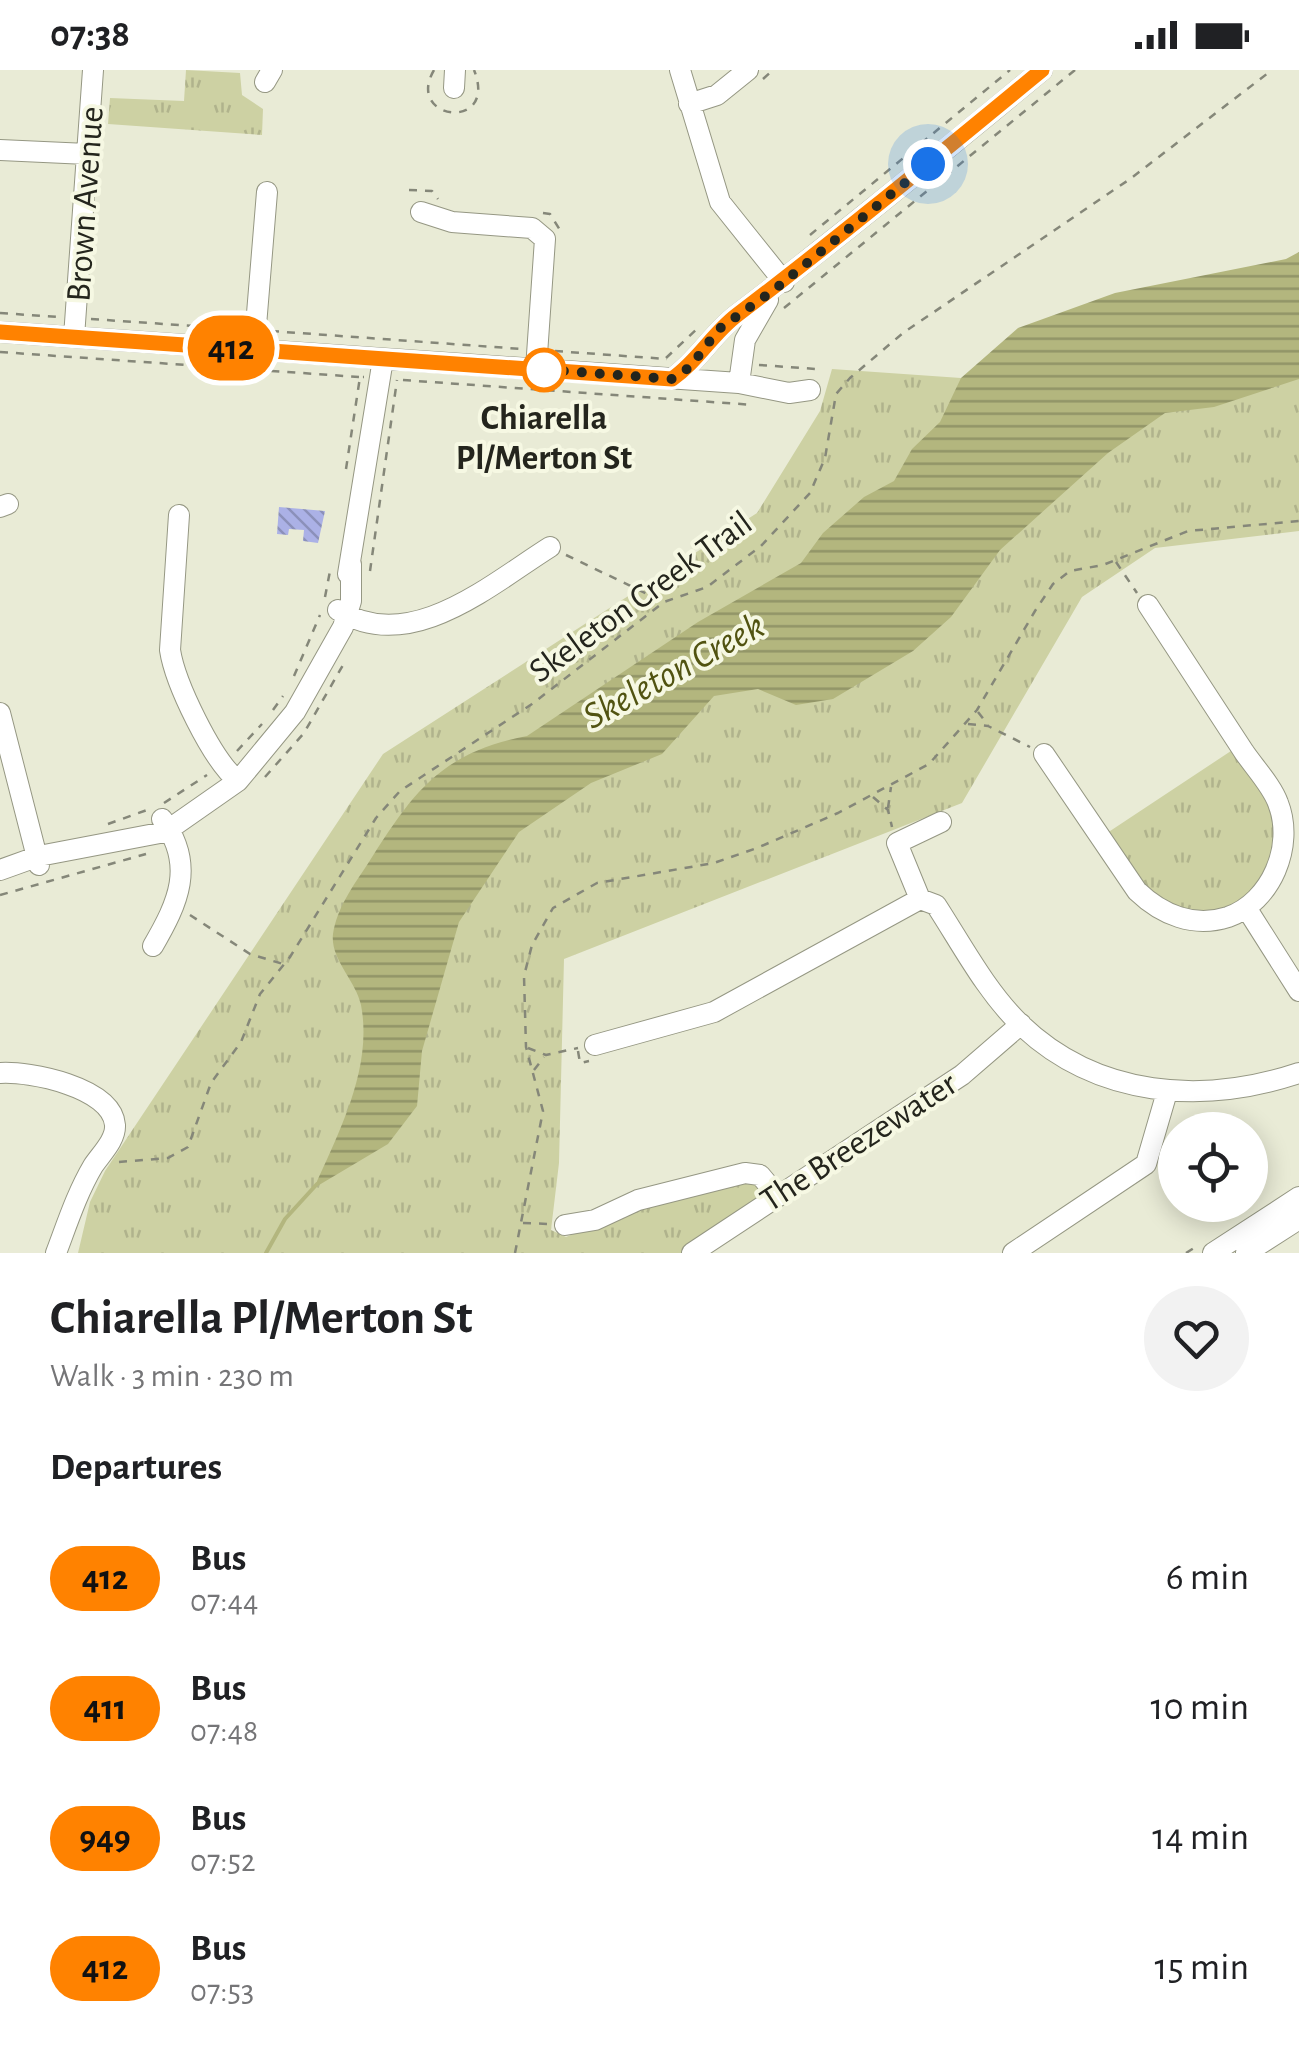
<!DOCTYPE html>
<html lang="en">
<head>
<meta charset="utf-8">
<style>
	:root { --surface:#fff; --page:#f2f2f2; --text:#202124; --muted:#757577 }
	body { margin:0; font-family:"Alegreya Sans",sans-serif; background:var(--page); color:var(--text); height:100vh; display:flex; flex-direction:column; font-size:38px; white-space:nowrap }
	* { box-sizing:border-box; margin:0 }
	p { font-size:32px; color:var(--muted) }
	.icon { flex:none; width:55px; height:55px; fill:none; stroke:currentColor; stroke-width:2; stroke-linecap:round; stroke-linejoin:round }
	.map { position:relative; height:1183px; overflow:hidden }
	.drawer { display:flex; flex-direction:column; background:var(--surface); flex:1 }
	.drawer>* { flex:none }
	.badge { padding:0 20px; border-radius:32px; font-size:35px; line-height:65px }
	.controls { position:absolute; left:1158px; top:1042px; display:grid; gap:20px }
	.controls a { display:grid; place-items:center; width:110px; height:110px; border-radius:50%; background:var(--surface); box-shadow:0 5px 25px #0003; font-size:50px }
	.you { position:absolute; width:50px; height:50px; margin:-25px; border:8px solid #fff; border-radius:50%; background:#1a73e8; box-shadow:0 0 0 15px #1a73e833 }
	.map>.badge { position:absolute; translate:-50% -50%; box-shadow:0 0 0 5px #fff }
	h2 { padding:0 50px; font-size:38px; line-height:90px }
	.round { display:grid; place-items:center; flex:none; width:105px; height:105px; border-radius:52px; background:var(--page) }
	.headline { display:flex; align-items:center; justify-content:space-between; height:170px; padding:0 50px }
	h1 { font-size:48px; font-weight:700; line-height:75px }
	ul { padding:0; list-style:none }
	li { display:flex; align-items:center; gap:30px; height:130px; padding:0 50px }
	li div { flex:1 }
	li b { display:block; font-size:38px }
	li em { font-style:normal }
	li .badge { min-width:110px; font-weight:700; text-align:center }
	.status { display:flex; justify-content:space-between; align-items:center; height:70px; padding:0 50px; background:var(--surface); direction:ltr }
	.status svg { height:28px; fill:currentColor }
	.map>svg:first-child { display:block }
</style>
</head>
<body>
<div class="status"><b>07:38</b><svg viewBox="0 0 49 12"><path d="M0 12V9h3v3zM5 12V6h3v6zM10 12V3h3v9zM15 12V0h3v12zM26 1h20v11H26zM47 4h2v5h-2z"/></svg></div>
<div class="map">
<svg width="1299" height="1183" viewBox="0 0 1299 1183">
	<defs>
		<pattern id="grass-tufts" width="24" height="20" patternUnits="userSpaceOnUse" patternTransform="scale(2.5)"><rect width="24" height="20" fill="#cdd1a3"/><path d="M3 7l-1-3M5 7V3M7 7l1-3M15 17l-1-3M17 17v-4M19 17l1-3" fill="none" stroke="#b0b38c"/></pattern>
		<pattern id="water-rules" width="6" height="5" patternUnits="userSpaceOnUse" patternTransform="scale(2.5)"><rect width="6" height="5" fill="#b3b67e"/><path d="M0 2.5h6" fill="none" stroke="#919467"/></pattern>
		<pattern id="building-back-hatch" width="6" height="6" patternUnits="userSpaceOnUse" patternTransform="scale(2.5)"><rect width="6" height="6" fill="#abb1e6"/><path d="M-1 5l2 2M0 0l6 6M5-1l2 2" fill="none" stroke="#8b90ba"/></pattern>
	</defs>
	<rect width="100%" height="100%" fill="#e9ebd6"/>
	<path fill="url(#grass-tufts)" d="M186 0 240 3 242 25 263 39 262 65 108 54 110 28 184 31Z
		M1299 235V461L1155 478 1082 527 962 733 564 889 559 1093 551 1160 566 1167 629 1141 747 1107 761 1119 758 1129 686 1183H78L90 1132 105 1101 383 684 757 443 820 341 832 299 961 308 1057 342Z
		M1240 675 1284 766 1247 839 1173 846 1101 767Z"/>
	<path fill="url(#water-rules)" d="M1299 182V309L1214 337 1165 343 1108 383 1000 480 951 547 913 581 833 629 796 635 758 619 714 626 662 684 591 713 519 762 459 852 422 981 417 1036 388 1074 314 1118C339 1062 373 998 361 935 356 911 330 889 333 864 337 838 353 816 367 795 412 724 439 683 527 666L698 552 801 493 823 463 864 427 894 411 912 379 940 352 961 308 1018 258 1115 223 1286 189Z"/>
	<g fill="none" stroke-linecap="round" stroke-linejoin="round">
		<path stroke="#b3b67e" stroke-width="4" d="M266 1183 285 1149 317 1114"/>
	</g>
	<path fill="url(#building-back-hatch)" d="M279 437 325 441 318 473 303 471 304 460 289 459 288 465 277 464Z"/>
	<g fill="none" stroke-linecap="round" stroke-linejoin="round">
		<g stroke="#959783" stroke-width="22">
			<path id="minor" d="M680 0 720 132 784 212
				M265 12 272 0
				M454 18 455 0
				M689 34 717 25 748 0
				M0 80 87 84
				M421 142 452 152 532 158 545 169 536 299
				M0 262 739 313 789 323 810 320
				M74 267 93 0
				M254 280 267 122
				M672 309C698 291 712 264 737 245 841 166 942 83 1042 0
				M739 313 745 270 768 230
				M0 437 8 434
				M179 445 170 580C175 613 212 690 238 711
				M348 504 383 289
				M338 540C410 586 491 514 550 477
				M0 643 39 795
				M1044 684 1137 821C1162 845 1194 858 1228 847 1271 832 1295 776 1278 733 1272 716 1255 698 1244 682 1212 633 1180 584 1148 535
				M0 800 39 786 165 762 238 711 295 642 343 557 351 531V494
				M920 829 897 773 941 752
				M1247 839 1299 921
				M153 876C178 833 196 795 162 749
				M595 975 714 942 920 829 936 835C962 875 986 921 1020 954 1097 1028 1203 1035 1299 1003
				M0 1003C29 1001 112 1017 115 1055 116 1070 101 1084 93 1096 77 1123 67 1154 56 1183
				M565 1155 595 1150 638 1130 745 1103 760 1105 776 1124
				M692 1183 962 1005 1021 954
				M1013 1183 1146 1094 1167 1022
				M1213 1183 1299 1127
				M1246 1183 1299 1149"/>
		</g>
		<path stroke="#858779" stroke-width="2.5" stroke-dasharray="8 8" stroke-linecap="butt" d="M434 0C404 51 499 62 474 0
			M763 9 773 0
			M409 120 432 121 438 129
			M543 143 550 144 560 160
			M810 165 1010 0
			M784 238 1075 0
			M0 243 58 247
			M91 249 238 259
			M271 261 522 279
			M555 281 667 289
			M0 282 359 307
			M666 288 700 256
			M759 295 816 299
			M403 310 754 335
			M346 399 360 307H364
			M566 485 662 531
			M1116 492 1137 523
			M370 501 397 310
			M325 527 330 501
			M294 606 320 545
			M273 640 283 626
			M978 642 988 655
			M968 654 988 656 1030 677
			M237 681 262 654
			M265 707 304 663 343 595
			M873 727 888 740 892 757
			M164 733 207 705
			M888 738 891 717
			M108 754 147 740
			M0 825 146 784
			M190 845 250 884 283 894
			M528 978 546 985 578 978
			M578 981 580 993 589 991
			M534 1000 544 987
			M119 1092 168 1088 188 1077 211 1013 241 972 260 924 290 887 376 748 400 721 532 634 664 532 707 517 761 476 810 423 825 388 836 324 850 308 903 263 1130 109 1272 0
			M523 1153 550 1154
			M515 1183 543 1041 526 977 524 906 532 875 553 838 597 813 714 793 757 778 838 743 929 694 977 640 1035 541 1053 514 1070 501 1103 495 1188 461 1299 451
			M1186 1183 1197 1176"/>
		<use href="#minor" stroke="#fff" stroke-width="20"/>
	</g>
	<g fill="none" stroke-linecap="round" stroke-linejoin="round">
		<g stroke="#fff" stroke-width="22">
			<path id="line" d="M0 262 672 309C698 291 712 264 737 245 841 166 941 83 1042 0"/>
		</g>
		<use href="#line" stroke="#ff8200" stroke-width="15"/>
		<path stroke="#24251d" stroke-width="10" stroke-dasharray="0 18" d="M544 300 536 299 672 309 690 297 719 259 774 220 928 94"/>
	</g>
	<circle fill="#fff" stroke="#ff8200" stroke-width="5" cx="544" cy="300" r="20"/>
	<g text-anchor="middle" stroke-width="8" stroke-linejoin="round" paint-order="stroke">
		<g font-size="35" fill="#24251d" stroke="#f6f8e3">
			<text transform="translate(84 134) rotate(-86)" y="12">Brown Avenue</text>
			<text transform="translate(640 526) rotate(-36)" y="12">Skeleton Creek Trail</text>
			<text transform="translate(858 1071) rotate(-33)" y="12">The Breezewater</text>
		</g>
		<g font-size="35" font-weight="bold" fill="#24251d" stroke="#f6f8e3">
			<text x="544" y="359">Chiarella<tspan x="544" dy="40">Pl/Merton St</tspan></text>
		</g>
		<g font-size="38" font-style="italic" fill="#515311" stroke="#f6f8e3">
			<text transform="translate(673 600) rotate(-29)" y="13">Skeleton Creek</text>
		</g>
	</g>
</svg>
<div class="controls">
<a><svg class="icon" aria-label="locate" viewBox="0 0 24 24"><circle cx="12" cy="12" r="6"/><path d="M12 2v4M12 18v4M2 12h4M18 12h4"/></svg></a>
</div>
<div class="you" style="left:928px;top:94px"></div>
<b class="badge" style="left:231px;top:278px;background:#ff8200;color:#111">412</b>
</div>
<section class="drawer">
<div class="headline"><div><h1>Chiarella Pl/Merton St</h1><p>Walk · 3 min · 230 m</p></div><a class="round"><svg class="icon" aria-label="heart" viewBox="0 0 24 24"><path d="M12 20l-8-8c-3-5 5-10 8-4 3-6 11-1 8 4z"/></svg></a></div>
<h2>Departures</h2>
<ul>
<li><span class="badge" style="background:#ff8200;color:#111">412</span><div><b>Bus</b><p>07:44</p></div><em>6 min</em></li>
<li><span class="badge" style="background:#ff8200;color:#111">411</span><div><b>Bus</b><p>07:48</p></div><em>10 min</em></li>
<li><span class="badge" style="background:#ff8200;color:#111">949</span><div><b>Bus</b><p>07:52</p></div><em>14 min</em></li>
<li><span class="badge" style="background:#ff8200;color:#111">412</span><div><b>Bus</b><p>07:53</p></div><em>15 min</em></li>
</ul>
</section>
</body>
</html>
